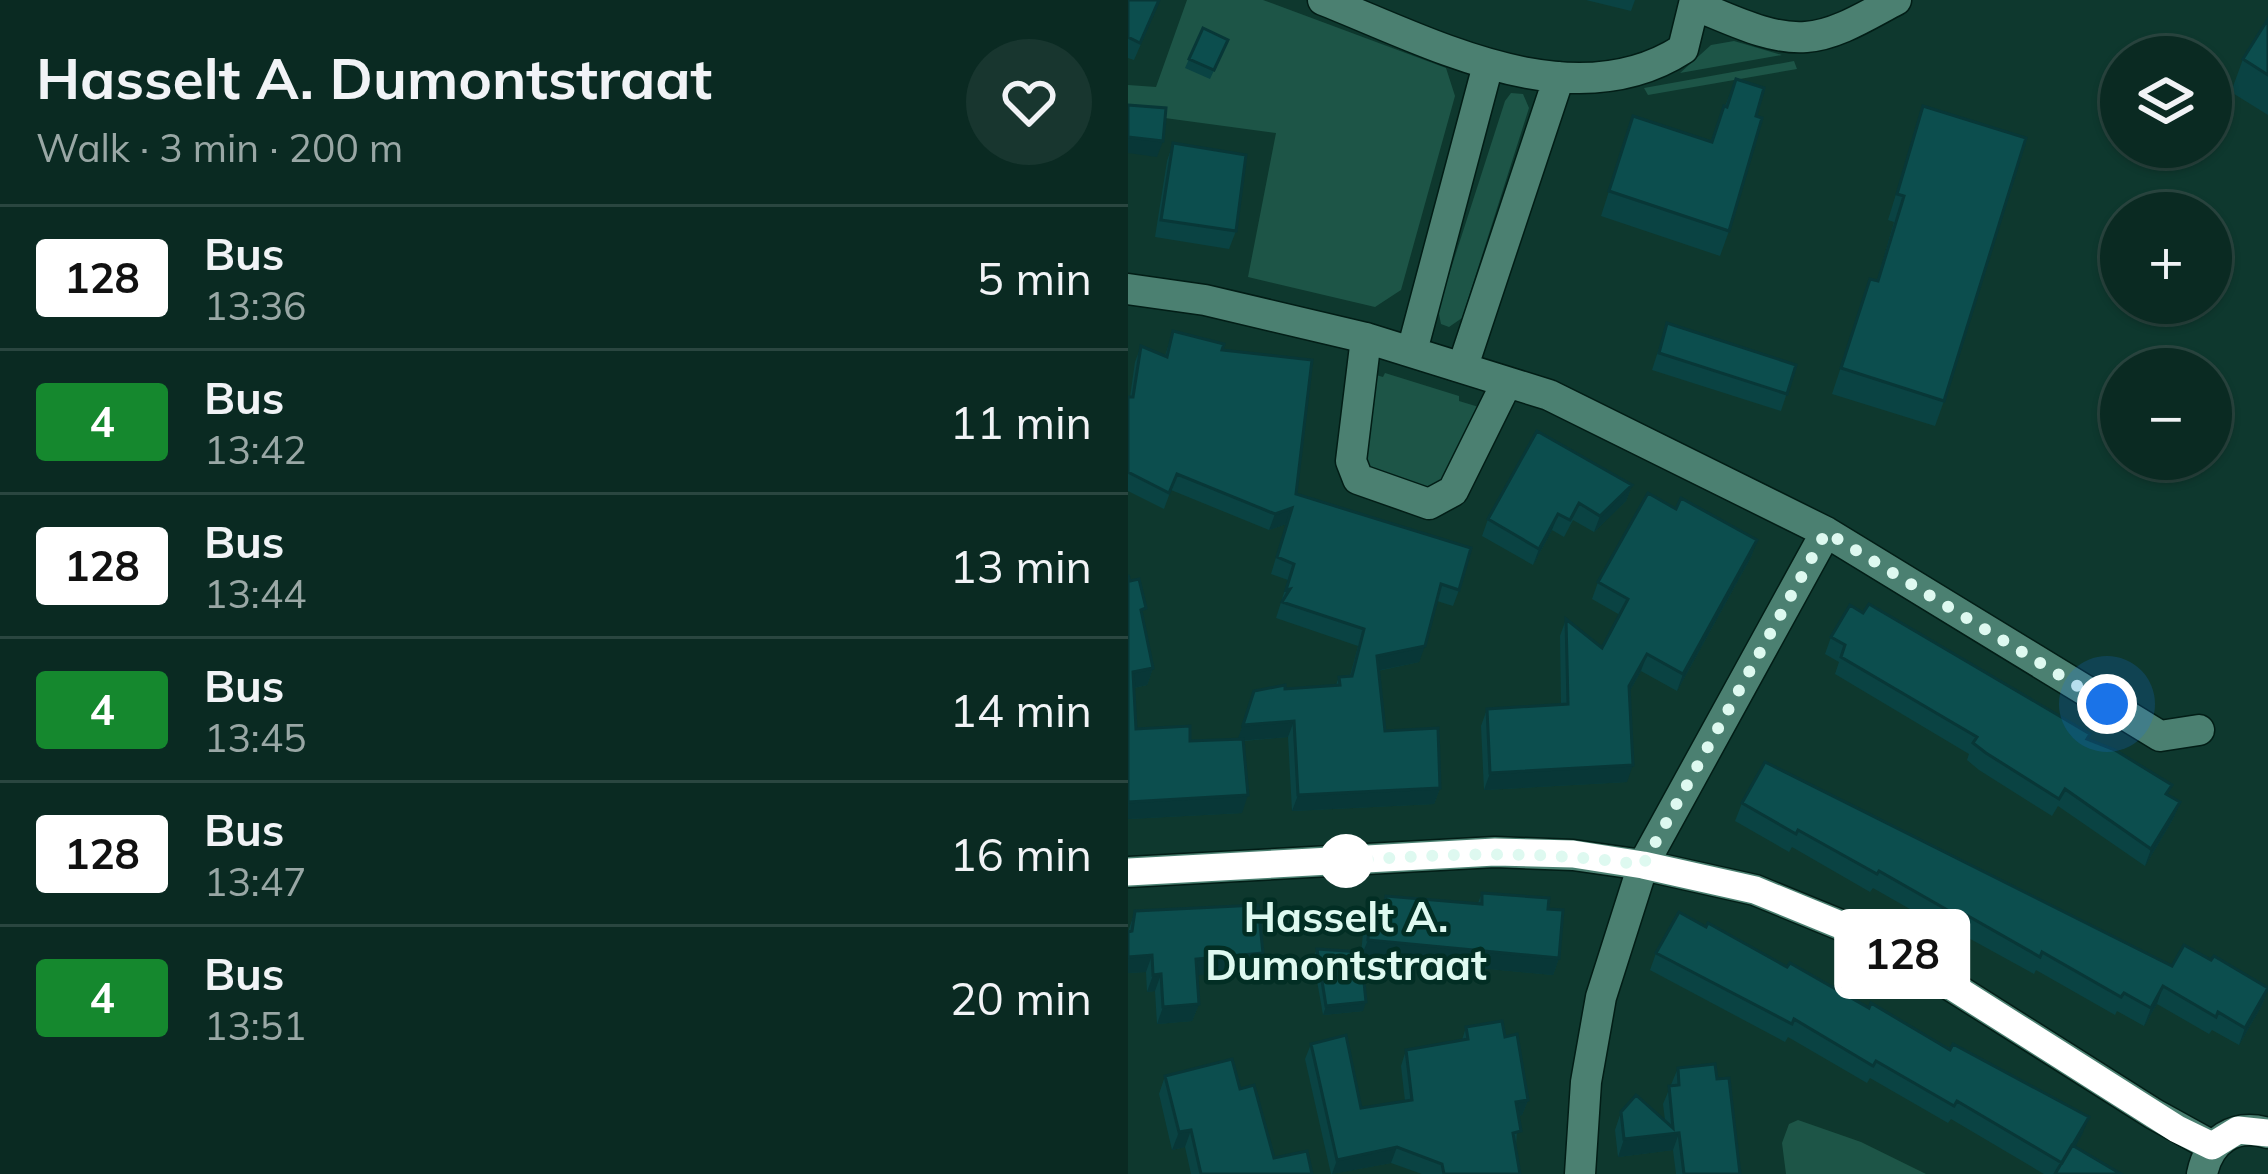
<!DOCTYPE html>
<html lang="en">
<head>
<meta charset="utf-8">
<style>
	:root { --surface:#0a2a22; --page:#18362f; --text:#f1f3f6; --muted:#99a7a5; --line:#2a4640 }
	body { margin:0; font-family:Mulish,sans-serif; background:var(--page); color:var(--text); height:100vh; display:flex; flex-direction:column; font-size:45px; white-space:nowrap }
	* { box-sizing:border-box; margin:0 }
	p { font-size:39px; color:var(--muted) }
	.icon { flex:none; width:66px; height:66px; fill:none; stroke:currentColor; stroke-width:2; stroke-linecap:round; stroke-linejoin:round }
	.map { position:relative; flex:1; overflow:hidden }
	.details { display:flex; flex-direction:column; background:var(--surface); width:1128px }
	.details>* { flex:none }
	.badge { padding:0 24px; border-radius:9px; font-size:42px; line-height:78px }
	.controls { position:absolute; left:972px; top:36px; display:grid; gap:24px }
	.controls a { display:grid; place-items:center; width:132px; height:132px; border-radius:50%; background:var(--surface); box-shadow:0 3px 9px #0004,0 0 0 3px var(--line); font-size:60px }
	.you { position:absolute; width:60px; height:60px; margin:-30px; border:9px solid #fff; border-radius:50%; background:#1a73e8; box-shadow:0 0 0 18px #1a73e833 }
	.map>.badge { position:absolute; translate:-50% -50%; box-shadow:0 0 0 6px #fff }
	.round { display:grid; place-items:center; flex:none; width:126px; height:126px; border-radius:63px; background:var(--page) }
	.overview { display:flex; align-items:center; justify-content:space-between; height:204px; padding:0 36px }
	h1 { font-size:57px; font-weight:700; line-height:90px }
	ul { padding:0; list-style:none }
	li { display:flex; align-items:center; gap:36px; height:144px; padding:0 36px; border-top:3px solid var(--line) }
	li div { flex:1 }
	li b { display:block; font-size:45px }
	li em { font-style:normal }
	li .badge { min-width:132px; font-weight:700; text-align:center }
	main { display:flex; flex:1; min-height:0 }
	.map>svg:first-child { display:block }
</style>
</head>
<body>
<main>
<section class="details">
<div class="overview"><div><h1>Hasselt A. Dumontstraat</h1><p>Walk · 3 min · 200 m</p></div><a class="round"><svg class="icon" aria-label="heart" viewBox="0 0 24 24"><path d="M12 20l-8-8c-3-5 5-10 8-4 3-6 11-1 8 4z"/></svg></a></div>
<ul>
<li><span class="badge" style="background:#fff;color:#111">128</span><div><b>Bus</b><p>13:36</p></div><em>5 min</em></li>
<li><span class="badge" style="background:#15882e;color:#fff">4</span><div><b>Bus</b><p>13:42</p></div><em>11 min</em></li>
<li><span class="badge" style="background:#fff;color:#111">128</span><div><b>Bus</b><p>13:44</p></div><em>13 min</em></li>
<li><span class="badge" style="background:#15882e;color:#fff">4</span><div><b>Bus</b><p>13:45</p></div><em>14 min</em></li>
<li><span class="badge" style="background:#fff;color:#111">128</span><div><b>Bus</b><p>13:47</p></div><em>16 min</em></li>
<li><span class="badge" style="background:#15882e;color:#fff">4</span><div><b>Bus</b><p>13:51</p></div><em>20 min</em></li>
</ul>
</section>
<div class="map">
<svg width="1140" height="1174" viewBox="0 0 1140 1174">
	<rect width="100%" height="100%" fill="#0e382e"/>
	<path fill="#1d5547" d="M59 0H135L318 68 327 96 273 290 247 307 120 277 148 133 0 113V85L28 87Z
		M606 41 654 55 552 73 583 45Z
		M666 61 669 69 520 95 516 88Z
		M383 93 395 94 401 108 334 318 321 327 313 324 310 309 377 101Z
		M241 373 255 377 257 373 331 396V401L354 408 313 485 304 491 235 469Z
		M670 1120 733 1142 798 1174H658L654 1143 661 1124Z"/>
	<g fill="none" stroke-linecap="round" stroke-linejoin="round">
		<g stroke="#021d16" stroke-width="33">
			<path id="minor" d="M195 0C302 42 444 121 555 49L567 0
				M566 5C600 18 641 40 678 37 709 35 741 14 768 0
				M0 289 77 300 238 338 421 395 698 532 1032 736 1071 730
				M238 338 223 461 230 479 301 504 325 491 379 382
				M284 351 360 65
				M335 366 431 77
				M0 872 367 852 445 855 515 865 627 890 754 942 1026 1114 1084 1146
				M452 1174 458 1082 473 997 515 865 698 532
				M1074 1174C1081 1140 1106 1123 1140 1133"/>
		</g>
		<use href="#minor" stroke="#4b8071" stroke-width="30"/>
	</g>
	<path fill="#0a4343" d="M0 0H32L6 60 0 58Z
		M458 0H507L503 11Z
		M1140 19V115L1103 92 1115 59Z
		M96 49 82 79 57 68 61 59Z
		M608 79 628 116 601 231 592 256 473 216 505 116 583 141Z
		M795 106 816 401 807 426 704 394 742 279 749 281 766 222 760 220Z
		M45 143 108 231 101 249 27 237 39 161Z
		M539 323 668 365 653 411 524 370Z
		M45 331 94 350 168 494 331 590 325 606 309 601 291 662 250 671 257 731 312 788 306 804 164 811 160 737 115 741 114 813 0 819V575L14 619 25 668 19 685 6 688 8 729 62 741 110 740 126 691 208 685 211 677 222 676 230 646 148 618 160 580 143 574 158 524 141 530 43 490 36 509 0 491V397H2L7 362 13 346 37 356Z
		M504 485 498 501 466 532 445 520 436 537 424 530 405 565 354 536 360 519Z
		M548 509 629 540 623 557 549 691 513 671 501 692 499 782 356 790 353 726 359 709 433 705 432 636 438 619 474 648 492 615 464 599 470 582Z
		M703 637 962 734 960 739 1052 802 1045 819 1017 866 930 806 924 816 851 770 839 760 841 754 707 674 711 662 697 654Z
		M614 803 1044 966 1083 960 1140 988 1134 1005 1111 1045 1084 1030 1081 1034 1029 1004 1016 1026 989 1011 987 1015 908 970 906 974 826 930 824 933 745 888 742 892 664 847 661 852 607 821Z
		M354 893 420 909 431 958 425 975 234 957 235 1011 195 1015 185 958 189 949 233 954 236 923 242 905 255 906 258 896 350 903Z
		M7 911 135 953 128 970 69 975 71 1004 64 1021 29 1024 27 991 19 992 18 972 0 973V932Z
		M578 927 961 1117 947 1147 993 1174H916L823 1119 820 1123 742 1078 739 1083 660 1037 657 1042 522 970 528 953Z
		M338 1027 377 1037 400 1100 394 1115 390 1116 388 1146 392 1174H294L263 1163 203 1174 177 1059 183 1044 233 1108 277 1101 273 1066 278 1050 334 1040Z
		M550 1068 589 1079 612 1174H548L545 1150 490 1157 487 1130 493 1112 537 1120 535 1104Z
		M37 1076 112 1089 146 1158 184 1174H63L57 1147 44 1150 31 1094Z"/>
	<path fill="#083737" d="M0 137 35 141 29 157 0 153Z
		M504 485 498 501 466 532 472 516Z
		M164 508 158 524 141 530 147 514Z
		M430 514 424 530 405 565 411 549Z
		M629 540 623 557 549 691 555 674Z
		M297 646 291 662 243 672 249 656Z
		M519 654 513 671 495 703 501 686Z
		M25 668 19 685 0 689 5 672Z
		M166 721 160 737 109 741 115 725Z
		M505 765 499 782 356 790 362 773Z
		M312 788 306 804 164 811 170 795Z
		M120 795 114 813 0 819V802Z
		M1052 802 1045 819 1017 866 1023 849Z
		M240 940 431 958 425 975 233 957Z
		M135 953 128 970 62 976 68 959Z
		M24 955 18 972 0 973V957Z
		M33 974 27 991 19 992 25 975Z
		M1035 986 1029 1004 1016 1026 1023 1008Z
		M1140 988 1134 1005 1111 1045 1117 1028Z
		M238 1002 235 1011 195 1015 198 1006Z
		M71 1004 64 1021 29 1024 35 1007Z
		M400 1100 394 1115 382 1118 388 1102Z
		M961 1117 954 1135 931 1174 934 1163Z
		M63 1130 57 1147 44 1150 51 1132Z
		M551 1133 545 1150 490 1157 496 1139Z
		M269 1147 263 1163 204 1174 209 1160Z"/>
	<path fill="#0c4e4e" stroke="#083737" stroke-width="3" d="M0 0H31L12 43 0 37Z
		M1140 19V75L1115 59Z
		M75 28 100 40 86 70 61 59Z
		M608 79 636 88 628 116 634 118 601 231 481 191 505 116 584 142 596 106 599 107Z
		M0 105 38 108 35 141 0 137Z
		M795 106 898 138 816 401 713 368 742 279 750 281 776 196 769 194Z
		M45 143 118 155 108 231 33 220Z
		M539 323 668 365 659 394 531 353Z
		M45 331 96 344 94 350 184 360 168 494 343 548 331 590 313 584 297 646 249 656 257 731 310 728 312 788 170 795 166 721 115 725 126 691 157 685V689L212 685 211 677 224 676 236 629 154 602 162 589 158 590 166 564 149 557 164 508 147 514 49 474 41 493 0 472V397H5L13 346 39 357Z
		M409 431 504 485 472 516 451 503 442 520 430 514 411 549 360 519Z
		M520 493 548 509 553 498 629 540 555 674 519 654 501 686 505 765 362 773 359 709 440 704 438 619 474 648 500 599 470 582Z
		M0 575 2 581 11 579 18 608 13 610 25 668 5 672 8 729 62 726V741L115 739 120 795 0 802Z
		M741 604 962 734 959 739 987 750 1044 785 1038 794 1052 802 1023 849 937 789 931 799 858 753 845 743 849 737 713 657 717 645 703 637 722 605 735 613Z
		M637 762 1044 966 1056 945 1083 960 1086 956 1140 988 1117 1028 1090 1012 1088 1017 1035 986 1023 1008 996 993 993 997 914 952 912 957 833 912 830 916 751 871 749 874 670 830 668 834 614 803Z
		M354 893 421 898 420 909 435 910 431 958 240 940 242 905 257 906 258 896 354 904Z
		M130 905 135 953 68 959 71 1004 35 1007 33 974 25 975 24 955 0 957V932L4 931 7 911Z
		M551 912 578 927 580 923 659 967 662 963 741 1008 743 1003 822 1050 825 1044 961 1117 934 1163 829 1101 826 1106 748 1061 745 1066 666 1019 664 1024 528 953Z
		M189 949 233 952 238 1002 198 1006Z
		M374 1021 377 1037 389 1034 400 1100 388 1102 393 1131 385 1133 392 1174H316L314 1164 269 1147 209 1160 183 1044 218 1035 233 1108 284 1100 278 1050 340 1039 338 1027Z
		M104 1059 112 1089 126 1085 146 1158 179 1151 184 1174H73L63 1130 51 1132 37 1076Z
		M587 1064 589 1079 601 1078 612 1174H556L551 1133 496 1139 493 1112 508 1095 545 1128 541 1086 551 1085 550 1068Z
		M944 1145 993 1174H927Z"/>
	<g fill="none" stroke-linecap="round" stroke-linejoin="round">
		<g stroke="#fff" stroke-width="27">
			<path id="line" d="M0 872 367 852 445 854 515 865 627 890 754 942 1049 1129 1084 1146 1110 1130 1140 1133"/>
		</g>
		<use href="#line" stroke="#fff" stroke-width="18"/>
		<path stroke="#def9f0" stroke-width="12" stroke-dasharray="0 21.6" d="M218 861C319 853 415 850 515 865L698 532 979 704"/>
	</g>
	<circle fill="#fff" stroke="#fff" stroke-width="6" cx="218" cy="861" r="24"/>
	<g text-anchor="middle" stroke-width="9" stroke-linejoin="round" paint-order="stroke">
		<g font-size="42" font-weight="bold" fill="#def9f0" stroke="#022e24">
			<text x="218" y="932">Hasselt A.<tspan x="218" dy="48">Dumontstraat</tspan></text>
		</g>
	</g>
</svg>
<div class="controls">
<a><svg class="icon" aria-label="layers" viewBox="0 0 24 24"><path d="M12 4l9 5-9 5-9-5zM3 14l9 5 9-5"/></svg></a>
<a>+</a>
<a>−</a>
</div>
<div class="you" style="left:979px;top:704px"></div>
<b class="badge" style="left:774px;top:954px;background:#fff;color:#111">128</b>
</div>
</main>
</body>
</html>
